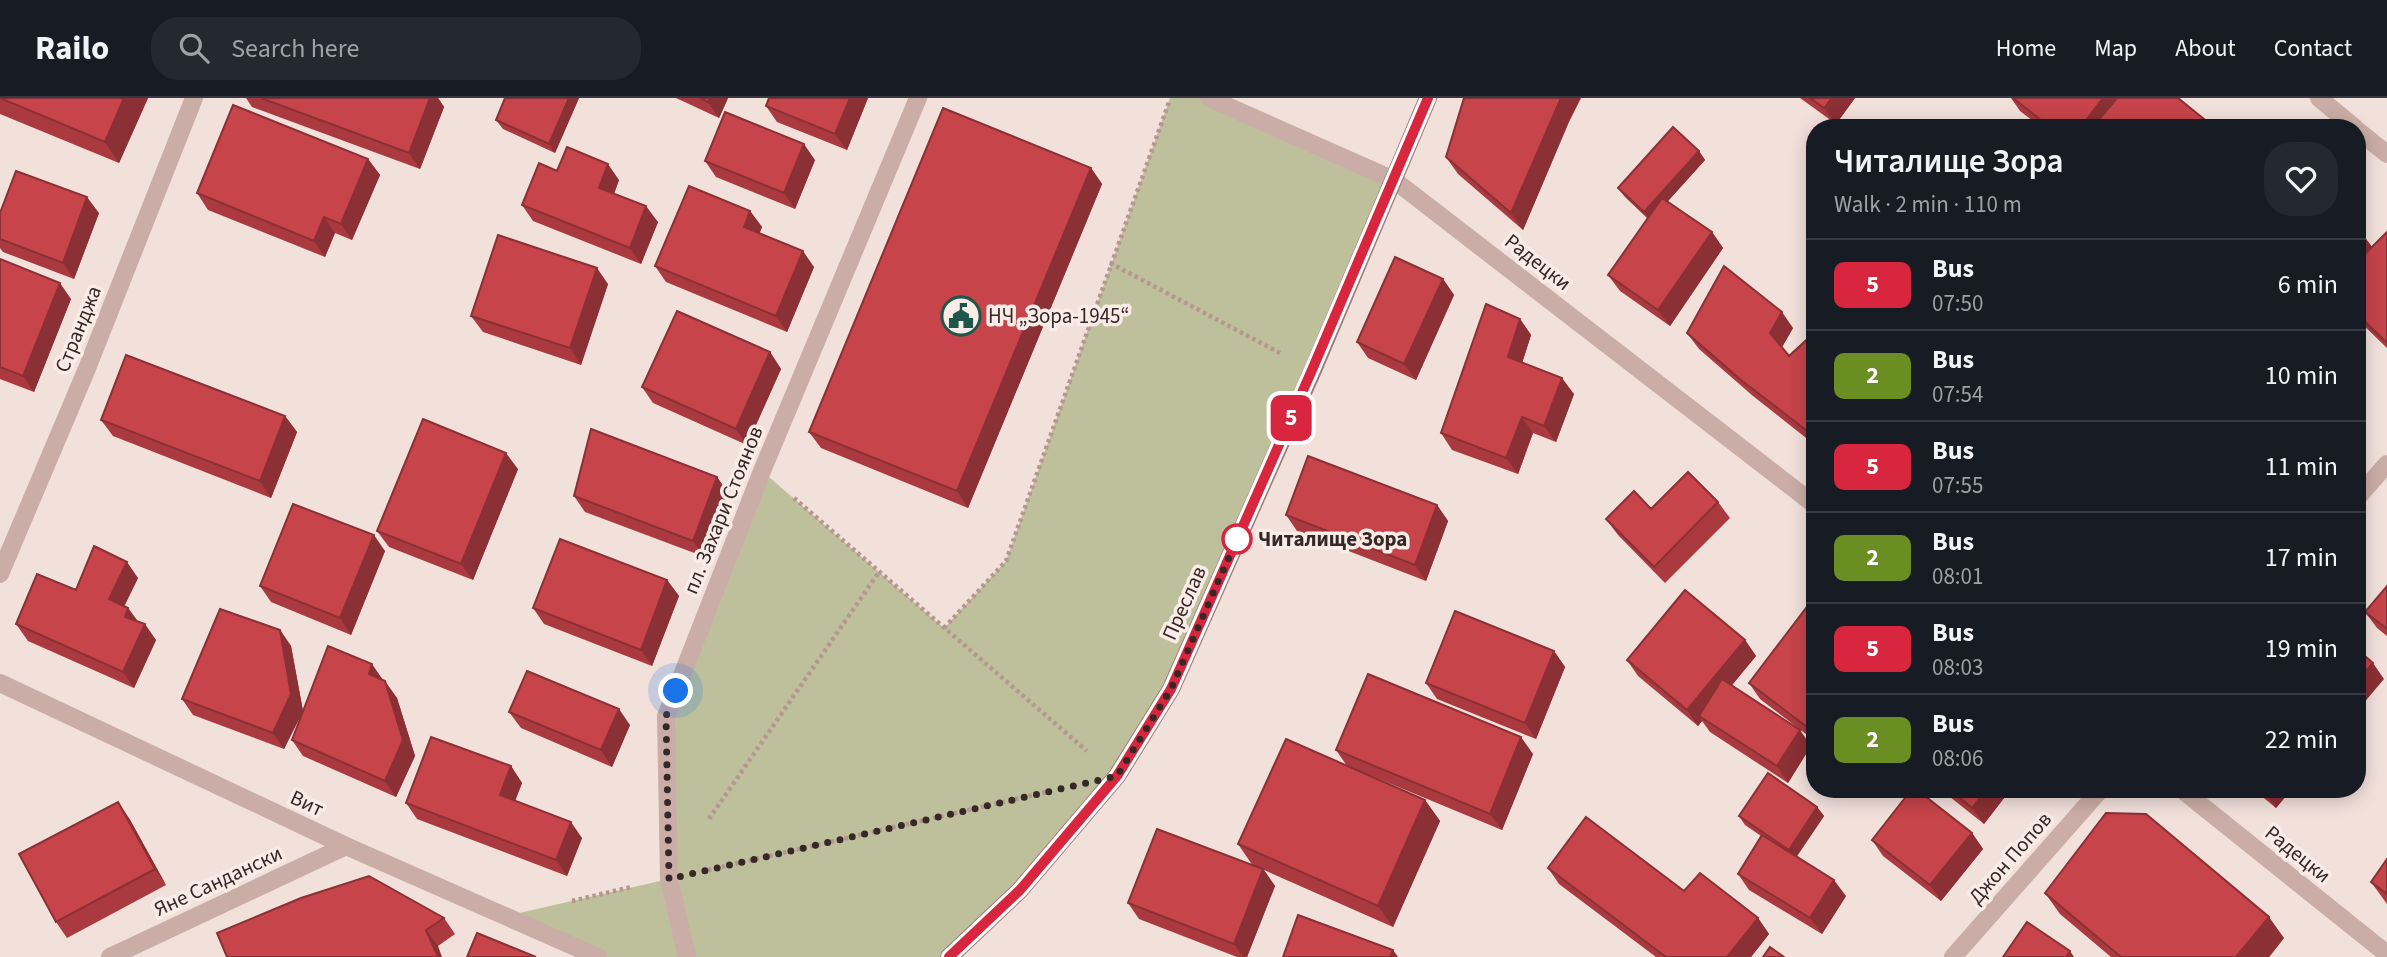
<!DOCTYPE html>
<html lang="en">
<head>
<meta charset="utf-8">
<style>
	:root { --surface:#171b24; --page:#242831; --text:#f1f3f6; --muted:#9ea1a6; --line:#363941 }
	body { margin:0; font-family:"Source Sans 3",sans-serif; background:var(--page); color:var(--text); height:100vh; display:flex; flex-direction:column; font-size:26px; white-space:nowrap }
	* { box-sizing:border-box; margin:0 }
	p { font-size:23px; color:var(--muted) }
	.icon { flex:none; width:38px; height:38px; fill:none; stroke:currentColor; stroke-width:2; stroke-linecap:round; stroke-linejoin:round }
	.map { position:relative; flex:1; overflow:hidden }
	.sheet { position:absolute; left:1806px; top:21px; width:560px; height:679px; display:flex; flex-direction:column; background:var(--surface); border-radius:28px; box-shadow:0 4px 18px #0003 }
	.sheet>* { flex:none }
	.badge { padding:0 14px; border-radius:10px; font-size:24px; line-height:46px }
	.you { position:absolute; width:35px; height:35px; margin:-18px; border:5px solid #fff; border-radius:50%; background:#1a73e8; box-shadow:0 0 0 10px #1a73e833 }
	.map>.badge { position:absolute; translate:-50% -50%; box-shadow:0 0 0 4px #fff }
	.round { display:grid; place-items:center; flex:none; width:74px; height:74px; border-radius:28px; background:var(--page) }
	.headline { display:flex; align-items:center; justify-content:space-between; height:119px; padding:0 28px }
	h1 { font-size:33px; font-weight:600; line-height:52px }
	ul { padding:0; list-style:none }
	li { display:flex; align-items:center; gap:21px; height:91px; padding:0 28px; border-top:2px solid var(--line) }
	li div { flex:1 }
	li b { display:block; font-size:26px }
	li em { font-style:normal }
	li .badge { min-width:77px; font-weight:700; text-align:center }
	header { display:flex; align-items:center; gap:42px; box-sizing:border-box; height:98px; padding:0 35px; background:var(--surface); border-bottom:2px solid var(--line) }
	header strong { font-size:33px }
	nav { display:flex; gap:38px; margin-inline-start:auto; font-size:24px }
	.search { width:490px; height:63px; background:var(--page); display:flex; align-items:center; gap:18px; box-sizing:border-box; padding:0 24px; border-radius:28px; color:var(--muted); font-size:26px }
	.map>svg:first-child { display:block }
</style>
</head>
<body>
<header>
<strong>Railo</strong>
<div class="search"><svg class="icon" aria-label="search" viewBox="0 0 24 24"><circle cx="10" cy="10" r="6"/><path d="M15 15l6 6"/></svg>Search here</div>
<nav><a>Home</a><a>Map</a><a>About</a><a>Contact</a></nav>
</header>
<div class="map">
<svg width="2387" height="859" viewBox="0 0 2387 859">
	<rect width="100%" height="100%" fill="#f2e0db"/>
	<path fill="#bec09b" d="M1170 0H1209L1394 82 1171 591 1117 678 949 859H598L506 818 669 781 666 618 762 373 944 530 1006 463Z"/>
	<g fill="none" stroke-linecap="round" stroke-linejoin="round">
		<path stroke="#b59691" stroke-width="4.5" stroke-dasharray="3.5 3.5" stroke-linecap="butt" d="M1110 165 1280 255
			M794 400 1087 653
			M944 530 1006 463 1169 4
			M709 721 879 474
			M708 772 1051 693
			M572 803 631 789"/>
		<path stroke="#caada6" stroke-width="18" d="M1209 0 1394 82 1815 407
			M2319 0 2355 30
			M2357 32 2387 56
			M2357 400 2387 366
			M0 476 86 273 194 0
			M0 585 346 748 598 859
			M2181 691 2387 856
			M110 859 346 748
			M687 859 669 781 666 618 762 373 918 0
			M1953 859 2101 691"/>
		<path stroke="#9d7b78" stroke-width="18" d="M949 859 1020 792 1117 678 1171 591 1313 272 1428 0"/>
	</g>
	<path fill="#aa3a40" d="M0 0H148L119 65 0 16Z
		M246 0H438L444 9 420 71 252 9Z
		M505 0H579L555 55 503 31 496 22Z
		M676 0H728L719 20Z
		M769 0H868L847 52 777 24 766 8Z
		M1800 0H1855L1836 26Z
		M2011 0H2178L2215 30H2042L2020 13Z
		M1568 26 1523 132 1458 76 1446 59Z
		M1699 53 1705 62 1668 103 1712 134 1723 150 1670 228 1620 193 1608 177 1648 121 1625 99 1618 90Z
		M368 61 380 77 352 142 335 135 325 159 208 112 197 95Z
		M815 62 795 111 716 79 705 63Z
		M1091 70 1102 86 968 410 821 350 809 334Z
		M557 73 619 82 614 96 658 124 641 166 533 123 522 107Z
		M750 113 762 129 759 135 814 169 787 234 666 184 655 168Z
		M0 115H99L74 181 3 154 0 150Z
		M2357 131 2360 133 2372 149 2369 152 2387 134V250L2357 221Z
		M0 161 71 201 34 294 0 281Z
		M1443 181 1454 197 1416 282 1368 260 1357 244Z
		M608 186 581 267 483 234 471 218Z
		M1520 221 1531 237 1522 265 1574 296 1556 344 1533 335 1518 376 1452 352 1441 335Z
		M1793 230 1782 249 1789 258 1815 234V347L1753 298 1699 251 1687 235Z
		M770 254 781 271 747 347 653 305 642 289Z
		M285 318 297 334 271 400 113 338 101 322Z
		M518 371 473 482 389 449 377 433Z
		M717 379 728 395 705 459 585 414 574 398Z
		M1718 404 1730 420 1665 485 1618 437 1606 421 1651 411Z
		M1437 407 1448 423 1426 483 1297 433 1286 417Z
		M385 453 351 537 271 504 260 488Z
		M138 480 124 508 128 510 137 523 156 542 134 590 28 543 16 526 76 492Z
		M667 482 679 498 652 568 544 526 533 510Z
		M2387 488V538L2377 530 2365 514Z
		M1815 510V643L1760 601 1749 585Z
		M280 532 291 548 303 613 284 651 193 617 182 601Z
		M1745 542 1756 558 1732 587 1811 648 1788 685 1710 634 1702 623 1698 628 1638 578 1627 562Z
		M1554 553 1565 569 1536 641 1437 601 1426 585Z
		M383 582 397 600 415 658 396 699 303 658 292 642Z
		M509 614 630 627 612 669 521 630Z
		M1336 652 1533 656 1502 732 1367 676 1425 702 1440 723 1393 829 1264 772 1275 788 1247 859H1237L1139 821 1128 805 1253 768 1238 746 1347 668Z
		M511 668 522 685 515 703 582 740 567 778 417 721 406 705Z
		M1940 691H2011L1984 726Z
		M2253 691H2292L2276 710Z
		M1817 709 1824 718 1797 758 1846 798 1822 836 1749 792 1738 776 1761 738 1745 727 1739 718Z
		M129 720 166 787 67 840 56 824Z
		M1972 735 1983 751 1941 803 1883 758 1872 742Z
		M2387 761V806L2371 784Z
		M1548 770 1684 793 1758 820 1769 836 1751 859H1656L1559 786Z
		M2045 795 2284 840 2269 859H2111L2060 816Z
		M444 820 455 836 438 848 227 859Z"/>
	<path fill="#8b3034" d="M124 0H148L119 65 105 44Z
		M430 0H438L444 9 420 71 409 55Z
		M569 0H579L555 55 549 46Z
		M710 0H728L719 20 708 4Z
		M850 0H868L847 52 835 36Z
		M1561 0H1581L1568 26 1523 132 1511 115Z
		M1832 0H1855L1836 26 1824 10Z
		M2103 0H2127L2104 30H2080Z
		M804 46 815 62 795 111 784 95Z
		M1699 53 1705 62 1650 123 1644 114Z
		M368 61 380 77 352 142 341 126Z
		M608 66 619 82 610 106 599 90Z
		M1091 70 1102 86 968 410 957 393Z
		M87 99 99 115 74 181 63 165Z
		M646 108 658 124 641 166 630 150Z
		M750 113 762 129 756 145 744 129Z
		M324 119 335 135 325 159 314 143Z
		M2360 133 2372 149 2357 168V137Z
		M1712 134 1723 150 1670 228 1658 212Z
		M803 153 814 169 787 234 776 218Z
		M597 170 608 186 581 267 570 250Z
		M1443 181 1454 197 1416 282 1404 266Z
		M60 185 71 201 34 294 23 278Z
		M1782 214 1793 230 1781 251 1770 235Z
		M1520 221 1531 237 1519 275 1508 259Z
		M770 254 781 271 747 347 736 331Z
		M1562 280 1574 296 1556 344 1544 328Z
		M285 318 297 334 271 400 260 383Z
		M1522 319 1533 335 1518 376 1506 360Z
		M506 355 518 371 473 482 461 466Z
		M717 379 728 395 705 459 693 443Z
		M1437 407 1448 423 1426 483 1415 467Z
		M374 437 385 453 351 537 340 520Z
		M127 464 138 480 120 517 109 501Z
		M667 482 679 498 652 568 641 552Z
		M128 510 140 526 125 519Z
		M145 526 156 542 134 590 123 574Z
		M280 532 291 548 303 613 284 651 273 635Z
		M1745 542 1756 558 1704 621 1699 618 1702 623 1698 628 1687 612Z
		M1554 553 1565 569 1536 641 1525 625Z
		M2373 565 2384 581 2357 613V583Z
		M372 566 383 582 381 592 369 576Z
		M385 583 397 600 415 658 396 699 385 683Z
		M619 611 630 627 612 669 601 652Z
		M1815 619V640L1807 629Z
		M1800 632 1811 648 1788 685 1777 668Z
		M1521 639 1533 656 1502 732 1490 716Z
		M511 668 522 685 511 713 500 697Z
		M1987 691H2011L1984 726 1972 710Z
		M2267 691H2292L2276 710 2265 694Z
		M1425 702 1440 723 1393 829 1378 808Z
		M118 704 129 720 166 787 155 771Z
		M1817 709 1824 718 1795 761 1789 752Z
		M571 724 582 740 567 778 556 762Z
		M1972 735 1983 751 1941 803 1930 787Z
		M1263 771 1275 788 1247 859H1243L1234 846Z
		M1834 782 1846 798 1822 836 1810 820Z
		M2269 819 2284 840 2269 859H2236Z
		M1758 820 1769 836 1751 859H1727Z
		M426 832 438 848 442 859H438Z
		M1393 852 1398 859H1390Z
		M2070 853 2074 859H2066Z"/>
	<path fill="#c6444a" stroke="#8b3034" stroke-width="2" d="M0 0H124L105 44Z
		M261 0H430L409 55Z
		M505 0H569L549 46 496 22Z
		M700 0H710L708 4Z
		M769 0H850L835 36 766 8Z
		M1464 0H1561L1511 115 1446 59Z
		M1810 0H1832L1824 10Z
		M2013 0H2103L2080 30H2051Z
		M2117 0H2178L2215 30H2092Z
		M233 7 368 61 341 126 324 119 314 143 197 95Z
		M943 10 1091 70 957 393 809 334Z
		M725 14 804 46 784 95 705 63Z
		M1673 29 1699 53 1644 114 1618 90Z
		M567 49 608 66 599 90 646 108 630 150 522 107 539 65 557 73Z
		M16 73 87 99 63 165 0 141V115Z
		M689 88 750 113 744 129 803 153 776 218 655 168Z
		M1662 100 1712 134 1658 212 1608 177Z
		M2387 134V245L2357 216V164Z
		M498 137 597 170 570 250 471 218Z
		M1395 159 1443 181 1404 266 1357 244Z
		M0 161 60 185 23 278 0 269Z
		M1724 168 1782 214 1770 235 1789 258 1815 234V339L1741 282 1687 235Z
		M1486 206 1520 221 1508 259 1562 280 1544 328 1522 319 1506 360 1441 335Z
		M677 213 770 254 736 331 642 289Z
		M126 257 285 318 260 383 101 322Z
		M423 321 506 355 461 466 377 433Z
		M591 331 717 379 693 443 574 398Z
		M1308 358 1437 407 1415 467 1286 417Z
		M1688 374 1718 404 1654 469 1606 421 1634 393 1651 411Z
		M293 406 374 437 340 520 260 488Z
		M560 441 667 482 641 552 533 510Z
		M94 448 127 464 109 501 128 510 125 519 145 526 123 574 16 526 37 476 76 492Z
		M2387 488V531L2365 514Z
		M1685 492 1745 542 1687 612 1627 562Z
		M1809 506 1815 510V619L1807 629 1749 585Z
		M220 511 280 532 291 596 273 635 182 601Z
		M1455 513 1554 553 1525 625 1426 585Z
		M328 548 372 566 369 576 385 583 403 642 385 683 292 642Z
		M2357 551 2373 565 2357 583Z
		M527 573 619 611 601 652 509 614Z
		M1368 576 1521 639 1490 716 1336 652Z
		M1722 581 1800 632 1777 668 1699 618Z
		M431 639 511 668 500 697 571 724 556 762 406 705Z
		M1286 641 1425 702 1378 808 1238 746Z
		M1768 675 1817 709 1789 752 1739 718Z
		M1912 691H1916L1972 735 1930 787 1872 742Z
		M1949 691H1987L1972 710Z
		M118 704 155 771 56 824 19 756Z
		M2106 715 2146 716 2269 819 2236 859H2121L2045 795Z
		M1586 719 1684 793 1700 775 1758 820 1727 859H1666L1548 770Z
		M1157 731 1263 771 1234 846 1128 805Z
		M1762 737 1834 782 1810 820 1738 776Z
		M2387 761V796L2371 784Z
		M369 778 444 820 426 832 438 859H227L217 835 301 800Z
		M1298 817 1393 852 1390 859H1283Z
		M2027 824 2070 853 2066 859H2003Z
		M477 835 536 859H467Z
		M1770 849 1784 859H1763Z"/>
	<g fill="none" stroke-linecap="round" stroke-linejoin="round">
		<g stroke="#fff" stroke-width="16">
			<path id="line" d="M949 859 1020 792 1117 678 1171 591 1312 272 1428 0"/>
		</g>
		<use href="#line" stroke="#d7263d" stroke-width="10"/>
		<path stroke="#362827" stroke-width="7" stroke-dasharray="0 12.6" d="M676 593 666 618 669 781 1117 678 1171 591 1237 441"/>
	</g>
	<defs>
		<g id="civic-ring" transform="scale(2.0125)"><circle r="9.5" fill="#f9ece7" stroke="#1d574b" stroke-width="1.5"/><path d="M-.6-6.5H3V-4.5H.6V-3L4-1V1h2V6H-6V1h2V-1L-.6-3ZM-1.2 2.5V6h2.4V2.5Z" fill="#1d574b"/></g>
	</defs>
	<g fill-rule="evenodd">
		<use href="#civic-ring" x="961" y="218"/>
	</g>
	<circle fill="#fff" stroke="#d7263d" stroke-width="3.5" cx="1237" cy="441" r="14"/>
	<g text-anchor="middle" stroke-width="7" stroke-linejoin="round" paint-order="stroke">
		<g font-size="21" fill="#362827" stroke="#f9ece7">
			<text transform="translate(1538 164) rotate(38)" y="7">Радецки</text>
			<text transform="translate(78 231) rotate(-68)" y="7">Странджа</text>
			<text transform="translate(723 412) rotate(-68)" y="7">пл. Захари Стоянов</text>
			<text transform="translate(1184 505) rotate(-66)" y="7">Преслав</text>
			<text transform="translate(307 705) rotate(25)" y="7">Вит</text>
			<text transform="translate(2298 756) rotate(39)" y="7">Радецки</text>
			<text transform="translate(2010 760) rotate(-49)" y="7">Джон Попов</text>
			<text transform="translate(218 783) rotate(-25)" y="7">Яне Сандански</text>
		</g>
		<g font-size="21" fill="#362827" stroke="#f9ece7" text-anchor="start">
			<text x="988" y="225">НЧ „Зора-1945“</text>
		</g>
		<g font-size="21" font-weight="bold" fill="#362827" stroke="#f9ece7" text-anchor="start">
			<text x="1258" y="448">Читалище Зора</text>
		</g>
	</g>
</svg>
<div class="you" style="left:676px;top:593px"></div>
<b class="badge" style="left:1291px;top:320px;background:#d7263d;color:#fff">5</b>
<section class="sheet">
<div class="headline"><div><h1>Читалище Зора</h1><p>Walk · 2 min · 110 m</p></div><a class="round"><svg class="icon" aria-label="heart" viewBox="0 0 24 24"><path d="M12 20l-8-8c-3-5 5-10 8-4 3-6 11-1 8 4z"/></svg></a></div>
<ul>
<li><span class="badge" style="background:#d7263d;color:#fff">5</span><div><b>Bus</b><p>07:50</p></div><em>6 min</em></li>
<li><span class="badge" style="background:#6b8e23;color:#fff">2</span><div><b>Bus</b><p>07:54</p></div><em>10 min</em></li>
<li><span class="badge" style="background:#d7263d;color:#fff">5</span><div><b>Bus</b><p>07:55</p></div><em>11 min</em></li>
<li><span class="badge" style="background:#6b8e23;color:#fff">2</span><div><b>Bus</b><p>08:01</p></div><em>17 min</em></li>
<li><span class="badge" style="background:#d7263d;color:#fff">5</span><div><b>Bus</b><p>08:03</p></div><em>19 min</em></li>
<li><span class="badge" style="background:#6b8e23;color:#fff">2</span><div><b>Bus</b><p>08:06</p></div><em>22 min</em></li>
</ul>
</section>
</div>
</body>
</html>
